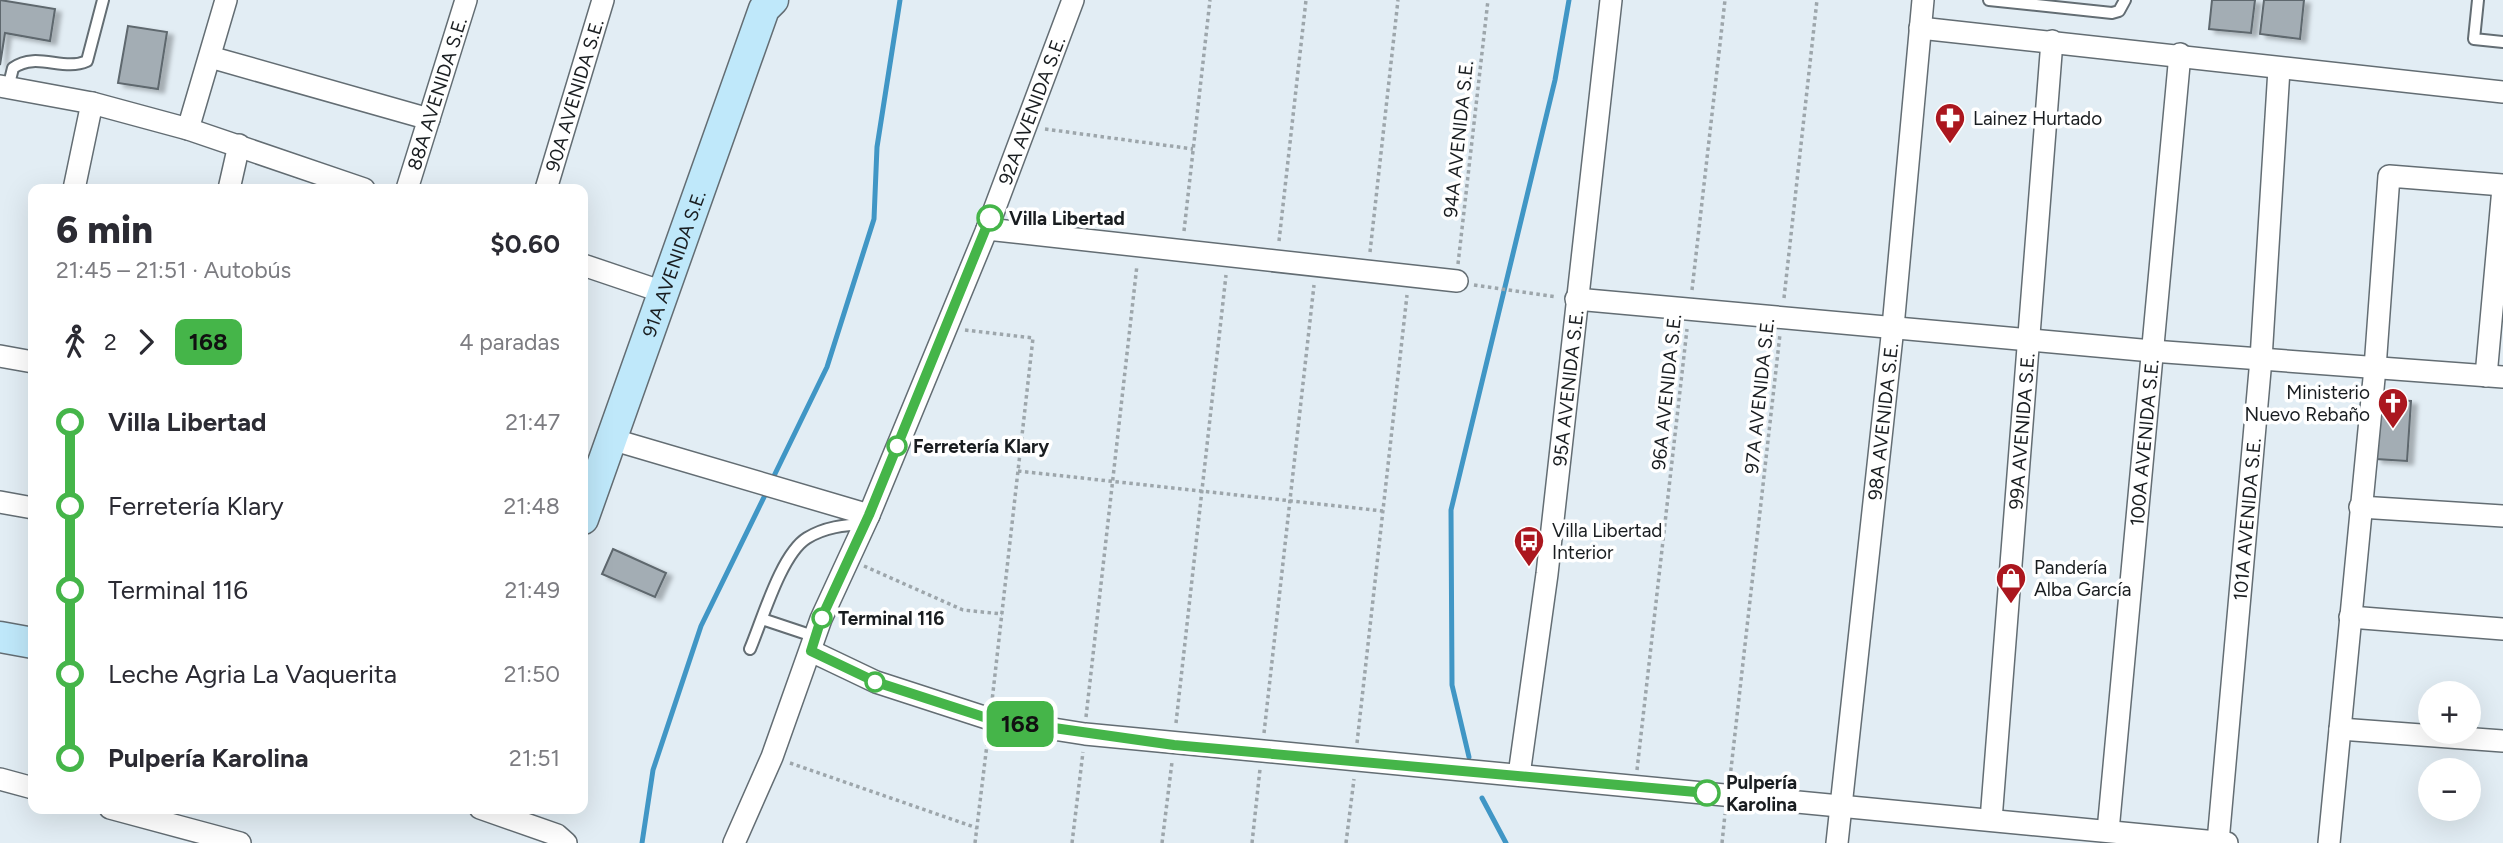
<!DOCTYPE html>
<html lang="es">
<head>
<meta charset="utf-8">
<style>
	:root { --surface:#fff; --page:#f7f7f7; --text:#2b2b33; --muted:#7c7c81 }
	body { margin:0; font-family:Figtree,sans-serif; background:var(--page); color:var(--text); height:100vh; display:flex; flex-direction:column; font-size:26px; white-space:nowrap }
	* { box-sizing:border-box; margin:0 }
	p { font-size:23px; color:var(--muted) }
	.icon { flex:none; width:38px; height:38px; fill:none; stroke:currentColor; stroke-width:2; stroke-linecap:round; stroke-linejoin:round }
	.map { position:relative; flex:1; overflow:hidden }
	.side { position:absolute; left:28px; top:184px; width:560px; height:630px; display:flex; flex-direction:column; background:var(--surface); border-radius:14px; box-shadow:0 7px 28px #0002 }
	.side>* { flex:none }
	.badge { padding:0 14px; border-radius:10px; font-size:24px; line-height:46px }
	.controls { position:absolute; left:2418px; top:681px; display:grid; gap:14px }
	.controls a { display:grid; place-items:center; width:63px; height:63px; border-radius:50%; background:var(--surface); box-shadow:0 7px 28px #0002; font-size:35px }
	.map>.badge { position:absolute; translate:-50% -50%; box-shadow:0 0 0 4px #fff }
	.legs { display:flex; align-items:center; gap:10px; height:77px; padding:0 28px; font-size:23px }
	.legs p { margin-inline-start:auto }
	.summary { display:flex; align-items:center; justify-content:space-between; height:119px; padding:0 28px }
	h1 { font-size:38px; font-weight:800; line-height:52px }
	ul { padding:0 28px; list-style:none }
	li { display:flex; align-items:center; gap:24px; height:84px; font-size:26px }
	li i { display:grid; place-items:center; width:10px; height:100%; margin:0 9px; background:currentColor }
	li i::after { content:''; width:18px; height:18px; margin:-9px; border:5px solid; border-radius:50%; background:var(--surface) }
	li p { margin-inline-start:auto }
	li:first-child i { background:linear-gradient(#0000 50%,currentColor 0) }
	li:last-child i { background:linear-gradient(currentColor 50%,#0000 0) }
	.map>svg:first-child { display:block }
</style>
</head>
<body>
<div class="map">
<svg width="2503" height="843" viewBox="0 0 2503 843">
	<defs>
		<filter id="shadow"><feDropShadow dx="6" dy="3.5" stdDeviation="2" flood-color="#0004"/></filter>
	</defs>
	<rect width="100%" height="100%" fill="#e2edf4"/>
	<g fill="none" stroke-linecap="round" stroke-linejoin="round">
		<path stroke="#4096c5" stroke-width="5" d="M772 480 827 367 874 219 877 147 900 0
			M1469 757 1452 685 1451 510 1555 80 1569 0
			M1482 798 1506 843
			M642 843 653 770 701 626 768 489"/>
	</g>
	<path fill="#a3adb4" stroke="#5e686e" stroke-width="2" filter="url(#shadow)" d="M0 0 55 9 50 41 5 33 0 65Z
		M2212 0H2255L2251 33 2209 29Z
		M2264 0H2304L2300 39 2260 34Z
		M128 26 167 32 158 89 118 83Z
		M2380 399 2411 401 2407 461 2376 459Z
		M613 549 666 573 655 597 602 574Z"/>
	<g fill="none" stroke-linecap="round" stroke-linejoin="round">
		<g stroke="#636d73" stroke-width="14">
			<path id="lane" d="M1989 0 2112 13 2119 11 2125 0
				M2478 0 2474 39 2503 42
				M8 88 13 68C37 51 63 72 87 61L103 0
				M762 619 816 637
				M750 649C762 621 781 554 807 538 825 527 844 525 865 524"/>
		</g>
		<g stroke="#636d73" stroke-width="24">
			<g id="street">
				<path d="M1920 28 2503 92"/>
				<path d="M210 57 429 119"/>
				<path d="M0 86 92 103 188 129 364 189"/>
				<path d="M188 129 226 0"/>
				<path d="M74 189 92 103"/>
				<path d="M229 189 239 145"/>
				<path id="s1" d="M407 189 466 0"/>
				<path id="s2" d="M546 189 603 0"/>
				<path d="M987 229 1457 281"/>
				<path d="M583 265 663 292"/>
				<path d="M1576 299 2152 351 2503 377"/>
				<path d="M0 356 33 362"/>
				<path d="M2486 376 2503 188"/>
				<path d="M611 439 869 515"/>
				<path d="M0 502 33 508"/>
				<path d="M2360 507 2503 516"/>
				<path d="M2350 617 2503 629"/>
				<path d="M811 651 876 682 990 719 1085 734 2227 843"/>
				<path d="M2340 729 2503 741"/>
				<path id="s3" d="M1519 775 1547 574 1611 0"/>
				<path d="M0 779 33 788"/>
				<path d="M110 808 240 843"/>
				<path d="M480 808 557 835 566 843"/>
				<path id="s4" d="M1991 820 2052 41"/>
				<path id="s5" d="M2108 831 2180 54"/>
				<path id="s6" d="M2218 842 2261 359 2279 69"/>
				<path id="s7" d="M734 843 772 757 821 619 869 515 987 229 1073 0"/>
				<path id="s8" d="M1837 843 1893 327 1923 0"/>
				<path d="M2329 843 2375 368 2389 176 2503 185"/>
			</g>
		</g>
		<g stroke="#636d73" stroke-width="33">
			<g id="secondary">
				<path id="s9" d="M583 519 764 9 773 0"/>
				<path d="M0 637 33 643"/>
			</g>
		</g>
		<path stroke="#9da6ab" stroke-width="3.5" stroke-dasharray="3.5 3.5" stroke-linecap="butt" d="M1045 129 1193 149
			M1184 231 1210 0
			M1279 241 1306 0
			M1370 252 1398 0
			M1458 264 1488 0
			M1474 285 1557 297
			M1692 290 1725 0
			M1784 298 1817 0
			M965 330 1033 338 992 701
			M1018 471 1383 511
			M864 566 963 610 1002 614
			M1086 717 1137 265
			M1176 723 1226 275
			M1264 733 1314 285
			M1357 743 1407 295
			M790 763 977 828
			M1637 770 1687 329
			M1730 778 1780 334
			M975 843 988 736
			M1072 843 1083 752
			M1162 843 1172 762
			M1252 843 1260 769
			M1346 843 1354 779
			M1722 843 1725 814"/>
		<use href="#lane" stroke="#fff" stroke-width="10"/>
		<use href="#street" stroke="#fff" stroke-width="21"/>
		<use href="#secondary" stroke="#bfe8fa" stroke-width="30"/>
	</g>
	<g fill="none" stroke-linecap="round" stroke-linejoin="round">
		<g stroke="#fff" stroke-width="16">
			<path id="line-1" d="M990 218 869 515 821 619 811 651 876 682 990 719 1174 745 1707 793"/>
		</g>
		<use href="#line-1" stroke="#45b549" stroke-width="10"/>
	</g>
	<defs>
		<g id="pharmacy-pin" transform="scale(1.575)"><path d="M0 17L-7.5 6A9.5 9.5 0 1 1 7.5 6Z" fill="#ab171f" stroke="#fff"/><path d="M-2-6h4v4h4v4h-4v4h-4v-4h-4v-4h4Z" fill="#fff"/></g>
		<g id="church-pin" transform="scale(1.575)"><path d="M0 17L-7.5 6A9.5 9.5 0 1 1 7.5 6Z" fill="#ab171f" stroke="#fff"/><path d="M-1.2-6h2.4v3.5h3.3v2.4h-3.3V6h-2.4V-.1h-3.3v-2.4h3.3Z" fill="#fff"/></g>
		<g id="bus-pin" transform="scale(1.575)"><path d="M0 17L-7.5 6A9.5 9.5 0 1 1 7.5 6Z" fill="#ab171f" stroke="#fff"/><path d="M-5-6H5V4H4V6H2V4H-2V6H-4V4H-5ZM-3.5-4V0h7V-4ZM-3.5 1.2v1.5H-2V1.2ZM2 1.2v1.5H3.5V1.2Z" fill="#fff"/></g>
		<g id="shop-pin" transform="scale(1.575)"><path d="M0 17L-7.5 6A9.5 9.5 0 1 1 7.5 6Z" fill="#ab171f" stroke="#fff"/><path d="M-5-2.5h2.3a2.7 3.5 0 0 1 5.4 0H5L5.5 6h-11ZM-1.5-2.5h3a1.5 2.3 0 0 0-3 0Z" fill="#fff"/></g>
	</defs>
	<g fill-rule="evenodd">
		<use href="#pharmacy-pin" x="1950" y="118"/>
		<use href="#church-pin" x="2393" y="403"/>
		<use href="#bus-pin" x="1529" y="541"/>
		<use href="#shop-pin" x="2011" y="578"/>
	</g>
	<g fill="#fff" stroke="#45b549" stroke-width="3.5">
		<circle cx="990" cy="218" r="12"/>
		<circle cx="897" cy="446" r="9"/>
		<circle cx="822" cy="618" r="9"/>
		<circle cx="875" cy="682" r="9"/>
		<circle cx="1707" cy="793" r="12"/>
	</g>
	<g text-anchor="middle" stroke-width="7" stroke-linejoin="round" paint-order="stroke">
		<g font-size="19" fill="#191d20" stroke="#fff">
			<text dy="7" stroke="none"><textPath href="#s1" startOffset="100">88A AVENIDA S.E.</textPath></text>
			<text dy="7" stroke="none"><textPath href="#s2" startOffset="98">90A AVENIDA S.E.</textPath></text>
			<text dy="7" stroke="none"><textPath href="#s7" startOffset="791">92A AVENIDA S.E.</textPath></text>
			<text transform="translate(1458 139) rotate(-84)" y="7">94A AVENIDA S.E.</text>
			<text dy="7" stroke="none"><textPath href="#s9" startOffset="271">91A AVENIDA S.E.</textPath></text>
			<text dy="7" stroke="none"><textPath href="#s3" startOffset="390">95A AVENIDA S.E.</textPath></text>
			<text transform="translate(1666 392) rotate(-84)" y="7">96A AVENIDA S.E.</text>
			<text transform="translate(1759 396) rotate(-84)" y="7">97A AVENIDA S.E.</text>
			<text dy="7" stroke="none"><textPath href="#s8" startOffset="424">98A AVENIDA S.E.</textPath></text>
			<text dy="7" stroke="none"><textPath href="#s4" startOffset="390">99A AVENIDA S.E.</textPath></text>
			<text dy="7" stroke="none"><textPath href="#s5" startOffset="390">100A AVENIDA S.E.</textPath></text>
			<text dy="7" stroke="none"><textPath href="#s6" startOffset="324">101A AVENIDA S.E.</textPath></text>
		</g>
		<g font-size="19" fill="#191d20" stroke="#fff" text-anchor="start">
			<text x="1973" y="125">Lainez Hurtado</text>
			<text x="2370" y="399" text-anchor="end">Ministerio<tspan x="2370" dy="22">Nuevo Rebaño</tspan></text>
			<text x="1552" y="537">Villa Libertad<tspan x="1552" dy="22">Interior</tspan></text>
			<text x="2034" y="574">Pandería<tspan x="2034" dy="22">Alba García</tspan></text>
		</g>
		<g font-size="19" font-weight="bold" fill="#191d20" stroke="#fff" text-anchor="start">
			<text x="1009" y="225">Villa Libertad</text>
			<text x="913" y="453">Ferretería Klary</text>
			<text x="838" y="625">Terminal 116</text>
			<text x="1726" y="789">Pulpería<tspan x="1726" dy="22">Karolina</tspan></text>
		</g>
	</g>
</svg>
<div class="controls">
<a>+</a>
<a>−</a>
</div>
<b class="badge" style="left:1020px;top:724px;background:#45b549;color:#111">168</b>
<section class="side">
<div class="summary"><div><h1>6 min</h1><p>21:45 – 21:51 · Autobús</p></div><b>$0.60</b></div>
<div class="legs"><svg class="icon" aria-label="walk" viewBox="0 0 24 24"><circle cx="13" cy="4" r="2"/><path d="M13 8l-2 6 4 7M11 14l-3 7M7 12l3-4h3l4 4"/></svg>2<svg class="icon" aria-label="forward" viewBox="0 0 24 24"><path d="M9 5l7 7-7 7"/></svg><b class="badge" style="background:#45b549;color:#111">168</b><p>4 paradas</p></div>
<ul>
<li><i style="color:#45b549"></i><b>Villa Libertad</b><p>21:47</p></li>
<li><i style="color:#45b549"></i><span>Ferretería Klary</span><p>21:48</p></li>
<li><i style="color:#45b549"></i><span>Terminal 116</span><p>21:49</p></li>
<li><i style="color:#45b549"></i><span>Leche Agria La Vaquerita</span><p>21:50</p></li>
<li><i style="color:#45b549"></i><b>Pulpería Karolina</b><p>21:51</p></li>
</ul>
</section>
</div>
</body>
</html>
